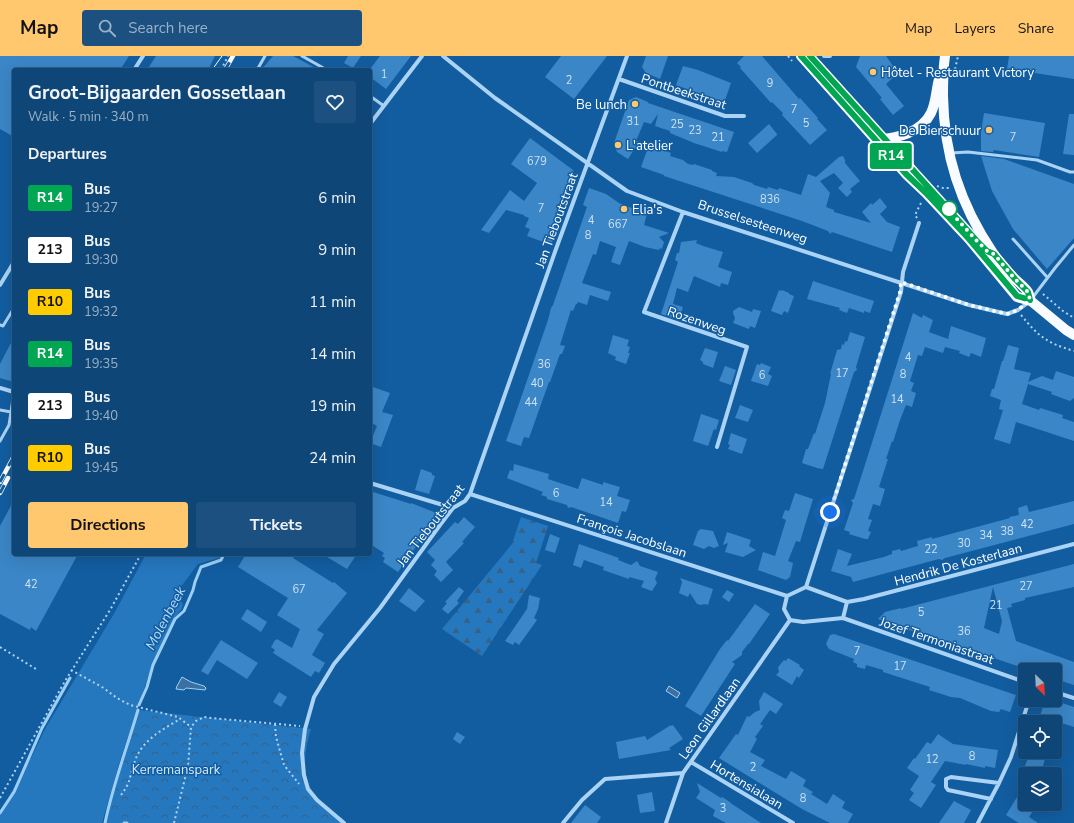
<!DOCTYPE html>
<html lang="en">
<head>
<meta charset="utf-8">
<style>
	:root { --surface:#0e4678; --page:#1c5080; --text:#f1f3f6; --muted:#9bb1c6; --line:#2e5e8a; --accent:#ffc86e }
	body { margin:0; font-family:"Nunito Sans",sans-serif; background:var(--page); color:var(--text); height:100vh; display:flex; flex-direction:column; font-size:15px; white-space:nowrap }
	* { box-sizing:border-box; margin:0 }
	p { font-size:13px; color:var(--muted) }
	.icon { flex:none; width:22px; height:22px; fill:none; stroke:currentColor; stroke-width:2; stroke-linecap:round; stroke-linejoin:round }
	.map { position:relative; flex:1; overflow:hidden }
	.sheet { position:absolute; left:12px; top:12px; width:360px; height:488px; display:flex; flex-direction:column; background:var(--surface); border-radius:4px; box-shadow:0 4px 16px #0002,0 0 0 1px var(--line) }
	.sheet>* { flex:none }
	.badge { padding:0 8px; border-radius:3px; font-size:14px; line-height:26px }
	.needle { width:26px; rotate:156deg }
	.tools { position:absolute; left:1018px; top:607px; display:grid; gap:8px }
	.tools a { display:grid; place-items:center; width:44px; height:44px; border-radius:4px; background:var(--surface); box-shadow:0 4px 16px #0002,0 0 0 1px var(--line); font-size:20px }
	.you { position:absolute; width:20px; height:20px; margin:-10px; border:3px solid #fff; border-radius:50%; background:#1a73e8; box-shadow:0 0 0 6px #1a73e833 }
	.map>.badge { position:absolute; translate:-50% -50%; box-shadow:0 0 0 2px #fff }
	h2 { padding:0 16px; font-size:15px; line-height:36px }
	.round { display:grid; place-items:center; flex:none; width:42px; height:42px; border-radius:4px; background:var(--page) }
	.overview { display:flex; align-items:center; justify-content:space-between; height:68px; padding:0 16px }
	h1 { font-size:19px; font-weight:700; line-height:30px }
	.action { display:flex; gap:8px; margin-top:auto; padding:8px 16px }
	.action a { flex:1; height:46px; border-radius:4px; background:var(--accent); color:#111; font-size:16px; font-weight:700; line-height:46px; text-align:center }
	.action a+a { background:var(--page); color:var(--text) }
	ul { padding:0; list-style:none }
	li { display:flex; align-items:center; gap:12px; height:52px; padding:0 16px }
	li div { flex:1 }
	li b { display:block; font-size:15px }
	li em { font-style:normal }
	li .badge { min-width:44px; font-weight:700; text-align:center }
	header { display:flex; align-items:center; gap:24px; box-sizing:border-box; height:56px; padding:0 20px; background:var(--accent); color:#111 }
	header strong { font-size:19px }
	nav { display:flex; gap:22px; margin-inline-start:auto; font-size:14px }
	.search { width:280px; height:36px; background:var(--page); display:flex; align-items:center; gap:10px; box-sizing:border-box; padding:0 14px; border-radius:4px; color:var(--muted); font-size:15px }
	.map>svg:first-child { display:block }
</style>
</head>
<body>
<header>
<strong>Map</strong>
<div class="search"><svg class="icon" aria-label="search" viewBox="0 0 24 24"><circle cx="10" cy="10" r="6"/><path d="M15 15l6 6"/></svg>Search here</div>
<nav><a>Map</a><a>Layers</a><a>Share</a></nav>
</header>
<div class="map">
<svg width="1074" height="767" viewBox="0 0 1074 767">
	<defs>
		<pattern id="forest-firs" width="22" height="20" patternUnits="userSpaceOnUse"><rect width="22" height="20" fill="#2577be"/><path d="M5 1l3.5 6h-7zM16 11l3.5 6h-7z" fill="#386285"/></pattern>
		<pattern id="park-crowns" width="20" height="18" patternUnits="userSpaceOnUse"><rect width="20" height="18" fill="#2577be"/><path d="M2 6a3 3 0 1 1 6 0M12 15a3 3 0 1 1 6 0" fill="none" stroke="#386285"/></pattern>
	</defs>
	<rect width="100%" height="100%" fill="#125da0"/>
	<path fill="#2577be" d="M146 498H222L219 502 198 508 177 536 183 549 181 554 174 562 152 609 119 708 102 767H0V756L32 700 45 673 115 556Z"/>
	<path fill="url(#forest-firs)" d="M521 461 548 470 536 507 542 509 482 600 442 573 512 488Z"/>
	<path fill="url(#park-crowns)" d="M138 654 311 673C305 692 301 717 312 735 320 748 336 757 347 767H105C113 728 126 691 138 654Z"/>
	<path fill="#3b70a0" stroke="#9ccff8" d="M182 621 191 626 204 630 206 632 205 634 186 632 184 634 176 633 177 630Z
		M669 630 680 637 677 642 666 635Z"/>
	<g fill="none" stroke-linecap="round" stroke-linejoin="round">
		<path stroke="#9ccff8" stroke-width="3" d="M139 649 147 631 153 609 175 563 184 555 193 534 195 526 201 511 221 504 224 498
			M0 757 14 736 42 672 70 622
			M105 767C113 728 127 692 138 654
			M124 767H127"/>
	</g>
	<path fill="#3b86c7" fill-rule="evenodd" d="M0 0H129L120 14H14V81L0 73Z
		M156 0H215L208 14H147Z
		M273 0H293L319 14H261Z
		M348 0H361L353 12 344 7Z
		M380 0H411L386 33 370 21V13Z
		M561 0H607L574 43 545 21Z
		M646 0H668L660 23 646 17 642 11Z
		M744 0H762L799 43 800 42 818 62 817 63 827 74 810 89 782 59 783 57 772 46 771 47 740 12 741 11 737 7Z
		M860 0H886L898 17 886 28 904 50 893 59 880 43 882 42 856 11Z
		M1009 0H1074V23L1007 13Z
		M683 10 698 14 731 27 724 47 676 29Z
		M636 41 648 46V47L734 76 727 96 722 95V96L694 87 670 77V75L655 70 658 58 651 68 644 66 636 85 639 86 628 103 617 96 614 87 629 44Z
		M984 57 1045 67 1039 101 994 94 993 96 981 95V77Z
		M1069 58H1074V99L1063 98Z
		M769 68 777 78V79L757 97 748 87Z
		M530 82 573 114 574 119 555 171 553 185 549 188 527 180 530 173 525 171 529 162 524 160V159L506 154 489 177 481 174 510 134 524 145 537 127 511 108Z
		M649 89 671 97 670 100 683 104 688 108 693 109 694 108 712 114V115L717 117 716 120 734 121 752 127 754 129 767 133 768 131 778 134 779 132 801 139 808 118 816 121 839 101 843 100 845 104V107L860 125 850 133 852 136 847 141 838 132 843 127 834 117 820 125 830 137 826 151 834 154V156L871 167 862 156 871 147 872 149 880 142 887 151 880 158 887 166 900 171 892 196 832 176 830 178 828 175 802 165 664 120V119L641 111Z
		M981 100 1004 103 1074 128V182L1047 213 1013 173 992 135Z
		M589 132 606 138 619 147 629 151 647 157 644 169 669 177 659 181 664 186 662 193 660 192 659 194 645 191 629 185 620 209 611 206 616 191 600 185 596 199 593 198 582 227 611 236 608 245 590 239 587 249 578 246 577 248H576L573 255 571 254 560 289 565 290 562 298H560L550 326H549L529 382 524 381 521 390 506 385 548 264 551 252 553 249 587 151 583 149Z
		M697 184 696 187 703 190 723 196 718 211 732 216 728 229 721 227 720 231 694 220 688 236 677 232 673 248 683 251 679 264 661 258 678 206 675 204 677 197H679L681 186Z
		M813 225 874 245 870 257 864 255V257L849 252 847 257 839 254 840 252 807 243Z
		M779 234 781 235 782 234 789 237V238L794 240 788 257 784 255 782 259 771 255Z
		M739 251 752 256 753 253 761 255 755 272 750 270 749 273 733 267 735 262 733 257V255Z
		M913 257 922 262 923 259 933 264 929 276 948 283 951 270 986 282 981 301 971 297 969 301 959 297 960 295 945 291 943 297 925 291 922 300 918 299 910 325 914 327 911 335 916 337 912 351 906 349 900 364 893 386 892 385 886 403H888L879 431 885 433 880 450 873 448 868 463 872 464 868 475 871 476 868 483H865L849 478 850 476 844 474 853 447 851 444 854 443 863 415Z
		M850 276 865 281 856 311 857 314 854 316 823 413 817 412 802 407 806 393H808L814 377 815 378 825 347 831 318H830L837 294 841 293 842 288 844 289 845 285 847 286Z
		M613 279 629 284 627 290 630 291 628 297H630L626 308 615 304 616 301 608 297Z
		M14 281V326L0 322V308Z
		M1008 289 1019 292 1014 313 1031 317 1028 326 1042 320 1053 324 1056 315 1074 321V342L1070 345 1051 338 1052 336 1028 328 1022 348 1039 354 1040 352 1063 359 1062 362 1074 366V385L1016 366 1010 388 994 383 1003 354 999 353 1001 344 990 340 992 333H994L1002 305H1003Z
		M705 292 718 296 713 312 703 308V306L700 304Z
		M761 307 771 311 768 318 772 320 768 330 751 325 757 308 760 309Z
		M725 310 736 314 731 329 719 325Z
		M370 330 390 337 382 356 393 359 381 391 370 387 377 370 370 366Z
		M740 349 753 354 748 366 735 362Z
		M701 358 719 364 716 374 714 373 708 390 693 385Z
		M731 377 747 383 742 398 728 393 730 389 728 388Z
		M514 408 549 418 548 423 578 433 582 422 603 429V426L620 431 617 440 630 444 626 456 622 455 618 467 571 451 568 452 567 449 547 443V441L541 439 543 436 507 422 510 414 513 415Z
		M421 413 432 417V419L435 420 429 438 415 434Z
		M370 435 411 448V447L439 458 398 516 383 506 385 502 382 500 384 497 370 488Z
		M795 437 813 443 800 486 796 485 788 505 793 507 790 521 786 524 758 514 763 496 775 500 786 464 782 462 785 454 789 455Z
		M14 444V498H78L36 575 31 571 30 574 0 558V470Z
		M1074 445V468L945 502 942 504 939 503 853 526 851 521 831 515 838 493 852 498 847 510 884 501 892 498V495L900 493 901 495 918 490 917 485 932 481V483L1010 462 1009 461 1019 459 1018 452 1027 449 1029 456Z
		M464 461 475 471 462 486 464 487 446 506 453 514 441 526 434 519 437 515 431 509 435 504 427 496 455 466 458 468Z
		M701 473 713 475 719 490 714 492 709 490 704 493 693 489 698 475Z
		M727 476 751 484 749 490 756 494 743 501 725 496 728 487 723 489Z
		M550 478 560 482 555 497 545 494Z
		M579 488 619 502 618 504 631 509 637 505 640 510 658 516 655 523 657 527 652 535 641 531 644 525 629 521V523L603 514 604 511 584 504 581 512 573 509Z
		M246 498H295L293 502 333 527 334 526 347 537 317 574 324 578 312 599 325 607 319 617 315 615 311 621 273 597 275 594 271 591 275 584H276L277 583 292 592 300 573 277 559 288 542 238 511Z
		M322 498H357L347 513Z
		M1074 508V531L1025 542V544L1011 548 1012 551 1007 552 1016 585 1074 606V629L1055 623V614H1029L950 587 949 588 878 563 885 556 901 552V553ZM993 531 1002 565 999 578 984 572Z
		M680 522 713 533 708 549 705 548 701 549 697 548 690 537 688 541 679 537 682 526Z
		M459 531 464 535 457 545 459 547 448 558 442 553 447 547 445 546Z
		M409 532 425 545 415 556 399 545Z
		M727 534 734 538 729 546 722 541Z
		M529 539 540 542 538 553 534 562 537 564 519 589 515 586 513 589 505 585 527 553Z
		M755 548 770 558 749 588H748L742 596V599L732 606 735 608 701 660 685 650 720 593 727 584 728 585Z
		M247 553 267 566 261 576 241 563Z
		M834 578 1016 639 1010 656 1001 653 999 656 991 655 960 642 951 641 929 634 930 631 883 616V614L866 609 865 613 857 611V608L853 606 854 603 829 593 826 588 830 579Z
		M221 584 258 607 247 623 217 604 208 619 201 615Z
		M788 602 800 609 799 610 804 614 799 622 797 620 792 629 776 619 779 616 778 612 779 610 784 604 786 605Z
		M279 636 287 641 281 651 273 646Z
		M764 636 783 648 776 658 770 654 760 668 763 670 755 681 757 683 750 696 765 704 761 710 786 723 791 715 806 724 803 730 813 736 811 738 827 748 833 738 845 746 842 752 853 758 848 767H830L802 753 719 702 736 678 738 679 747 660 749 661 755 656 760 654 759 645Z
		M1045 644H1053L1074 651V671L1040 660Z
		M671 669V670L673 669 683 683 669 692 671 694 619 703 616 686 645 680 647 684Z
		M457 676 465 681 460 688 453 683Z
		M938 678 953 688 998 694 995 712 985 710V712L966 708V709L945 705 931 726 936 729 921 752 909 744 914 737 910 734 919 720 907 712 914 702 915 703 927 686 931 688Z
		M1030 696H1045L1043 703H1045L1042 713H1040L1038 718H1030L1023 716Z
		M697 727 721 742 722 741 727 744 732 748 761 767H726L713 760 715 754 696 742 700 736Z
		M1025 728V748H1029L1035 752 1029 761 1038 767H1019L1006 759Z
		M652 736 655 755 640 757 637 739Z
		M954 745 971 754 964 767H939Z
		M585 749 601 761 597 767H571Z"/>
	<g fill="none" stroke-linecap="round" stroke-linejoin="round">
		<path stroke="#aad3f5" stroke-width="2" stroke-dasharray="2 3" stroke-linecap="butt" d="M788 0 792 5
			M221 14 228 0
			M954 18 958 0
			M937 130 943 132H950
			M917 162 915 159 922 145
			M1043 238 1063 255 1074 262
			M1021 259C1039 281 1047 287 1074 295
			M0 591 36 613
			M71 614 102 631 117 642 130 649 178 661 191 671
			M275 668 276 681 284 709 299 728
			M121 739C131 726 129 722 134 708 140 685 162 674 180 663
			M0 742 65 625 110 554 141 498
			M174 767 188 710 191 671 196 665 204 661 211 662 300 670"/>
		<path stroke="#aad3f5" stroke-width="3" d="M302 0 327 14
			M810 0 883 80
			M257 14 265 0
			M370 40 384 50
			M887 85 969 176
			M951 97 968 96 1037 104 1070 116H1074
			M973 180 985 193
			M1013 183 1047 221
			M1033 241 1055 212 1074 189
			M0 269 3 270 14 252
			M0 354 11 356
			M0 385 9 369 14 336"/>
		<path stroke="#aad3f5" stroke-width="4" d="M443 0 495 42 627 135 683 156 969 249 1007 258 1018 254 1029 246
			M824 0H830
			M134 14 143 0
			M619 23 725 60H744
			M370 68 422 0
			M683 156 644 256 747 291 717 391
			M0 229 14 206
			M0 332 14 336
			M370 427 453 452
			M470 438 787 540
			M806 531 901 236 903 216 919 167
			M787 540 806 531 847 546 864 543 1074 488
			M787 540 784 553 790 564 803 566 843 562 847 546
			M843 562 1025 626
			M1055 636 1074 642
			M691 706 793 767
			M991 743 948 734 946 731V723L951 721 999 727
			M344 767 317 744 308 733 304 719 302 697 305 673 314 641 334 608 380 552 440 469 453 452 465 445 470 438 556 193 627 0
			M563 767 582 744 605 723 683 717 790 564
			M666 767 683 717
			M978 767 999 727 1011 701 1029 644"/>
		<path stroke="#f8fbff" stroke-width="10" d="M801 0 906 118 926 137 969 183 1017 241 1031 245 1066 274 1074 279
			M945 0C943 13 943 26 943 40 944 99 960 148 993 197 999 206 1007 215 1015 223 1019 227 1025 231 1028 236 1029 238 1030 242 1031 245
			M877 84C897 82 921 77 931 57 936 47 936 34 939 23"/>
		<path stroke="#fff" stroke-width="1" d="M212 14 222 0"/>
		<g stroke="#fff" stroke-width="4.5">
			<path id="rail" d="M225 14 233 0
				M0 426 14 400
				M0 437 8 422"/>
		</g>
		<use href="#rail" stroke="#125da0" stroke-width="3" stroke-dasharray="9" stroke-linecap="butt"/>
	</g>
	<g fill="none" stroke-linecap="round" stroke-linejoin="round">
		<g stroke="#fff" stroke-width="9">
			<path id="line" d="M801 0 906 118 926 137 969 183 1017 240 1030 244 1028 236 1015 223 994 198 987 195 977 185 810 0"/>
		</g>
		<use href="#line" stroke="#00a651" stroke-width="6"/>
		<path stroke="#fff" stroke-width="4" stroke-dasharray="0 7.2" d="M830 456 900 236 901 226 969 249 1007 258 1018 254 1030 244 1028 236 1015 223 994 198 987 195 977 185 946 151 949 153"/>
	</g>
	<g fill="#ffc86e" stroke="#125da0" stroke-width="1.5">
		<circle cx="873" cy="16" r="4"/>
		<circle cx="635" cy="48" r="4"/>
		<circle cx="989" cy="74" r="4"/>
		<circle cx="618" cy="89" r="4"/>
		<circle cx="624" cy="153" r="4"/>
	</g>
	<circle fill="#fff" stroke="#00a651" stroke-width="2" cx="949" cy="153" r="8"/>
	<g text-anchor="middle" stroke-width="3" stroke-linejoin="round" paint-order="stroke">
		<g font-size="11" fill="#cee1f1">
			<text x="384" y="22">1</text>
			<text x="569" y="28">2</text>
			<text x="770" y="31">9</text>
			<text x="794" y="57">7</text>
			<text x="633" y="69">31</text>
			<text x="806" y="71">5</text>
			<text x="677" y="72">25</text>
			<text x="695" y="78">23</text>
			<text x="718" y="85">21</text>
			<text x="1013" y="85">7</text>
			<text x="537" y="109">679</text>
			<text x="770" y="147">836</text>
			<text x="541" y="156">7</text>
			<text x="591" y="168">4</text>
			<text x="618" y="172">667</text>
			<text x="588" y="183">8</text>
			<text x="908" y="305">4</text>
			<text x="544" y="312">36</text>
			<text x="842" y="321">17</text>
			<text x="903" y="322">8</text>
			<text x="762" y="323">6</text>
			<text x="537" y="331">40</text>
			<text x="897" y="347">14</text>
			<text x="531" y="350">44</text>
			<text x="556" y="441">6</text>
			<text x="606" y="450">14</text>
			<text x="1027" y="472">42</text>
			<text x="1007" y="479">38</text>
			<text x="986" y="483">34</text>
			<text x="964" y="491">30</text>
			<text x="931" y="497">22</text>
			<text x="31" y="532">42</text>
			<text x="1026" y="534">27</text>
			<text x="299" y="537">67</text>
			<text x="996" y="553">21</text>
			<text x="921" y="560">5</text>
			<text x="964" y="579">36</text>
			<text x="857" y="599">7</text>
			<text x="900" y="614">17</text>
			<text x="972" y="704">8</text>
			<text x="932" y="707">12</text>
			<text x="753" y="715">2</text>
			<text x="803" y="746">8</text>
			<text x="723" y="756">3</text>
		</g>
		<g font-size="13" fill="#fff" stroke="#125da0" text-anchor="start">
			<text x="881" y="21">Hôtel - Restaurant Victory</text>
			<text x="627" y="53" text-anchor="end">Be lunch</text>
			<text x="981" y="79" text-anchor="end">De Bierschuur</text>
			<text x="626" y="94">L'atelier</text>
			<text x="632" y="158">Elia's</text>
		</g>
		<g font-size="13" fill="#fff" stroke="#125da0">
			<text transform="translate(684 35) rotate(18)" y="5">Pontbeekstraat</text>
			<text transform="translate(556 164) rotate(-70)" y="5">Jan Tieboutstraat</text>
			<text transform="translate(753 165) rotate(18)" y="5">Brusselsesteenweg</text>
			<text transform="translate(697 264) rotate(19)" y="5">Rozenweg</text>
			<text transform="translate(430 469) rotate(-52)" y="5">Jan Tieboutstraat</text>
			<text transform="translate(632 479) rotate(18)" y="5">François Jacobslaan</text>
			<text transform="translate(958 508) rotate(-15)" y="5">Hendrik De Kosterlaan</text>
			<text transform="translate(937 584) rotate(19)" y="5">Jozef Termoniastraat</text>
			<text transform="translate(709 662) rotate(-55)" y="5">Leon Gillardlaan</text>
			<text transform="translate(747 728) rotate(31)" y="5">Hortensialaan</text>
		</g>
		<g font-size="13" fill="#d3eafe" stroke="#125da0">
			<text x="176" y="718">Kerremanspark</text>
		</g>
		<g font-size="14" font-style="italic" fill="#b7dcfb" stroke="#125da0">
			<text transform="translate(165 562) rotate(-62)" y="5">Molenbeek</text>
		</g>
	</g>
</svg>
<div class="tools">
<a><svg class="needle" viewBox="-14 -14 28 28"><path d="M0-13l5 13h-10z" fill="#e53935"/><path d="M0 13l5-13h-10z" fill="#9bb1c6"/></svg></a>
<a><svg class="icon" aria-label="locate" viewBox="0 0 24 24"><circle cx="12" cy="12" r="6"/><path d="M12 2v4M12 18v4M2 12h4M18 12h4"/></svg></a>
<a><svg class="icon" aria-label="layers" viewBox="0 0 24 24"><path d="M12 4l9 5-9 5-9-5zM3 14l9 5 9-5"/></svg></a>
</div>
<div class="you" style="left:830px;top:456px"></div>
<b class="badge" style="left:891px;top:100px;background:#00a651;color:#fff">R14</b>
<section class="sheet">
<div class="overview"><div><h1>Groot-Bijgaarden Gossetlaan</h1><p>Walk · 5 min · 340 m</p></div><a class="round"><svg class="icon" aria-label="heart" viewBox="0 0 24 24"><path d="M12 20l-8-8c-3-5 5-10 8-4 3-6 11-1 8 4z"/></svg></a></div>
<h2>Departures</h2>
<ul>
<li><span class="badge" style="background:#00a651;color:#fff">R14</span><div><b>Bus</b><p>19:27</p></div><em>6 min</em></li>
<li><span class="badge" style="background:#fff;color:#111">213</span><div><b>Bus</b><p>19:30</p></div><em>9 min</em></li>
<li><span class="badge" style="background:#fc0;color:#111">R10</span><div><b>Bus</b><p>19:32</p></div><em>11 min</em></li>
<li><span class="badge" style="background:#00a651;color:#fff">R14</span><div><b>Bus</b><p>19:35</p></div><em>14 min</em></li>
<li><span class="badge" style="background:#fff;color:#111">213</span><div><b>Bus</b><p>19:40</p></div><em>19 min</em></li>
<li><span class="badge" style="background:#fc0;color:#111">R10</span><div><b>Bus</b><p>19:45</p></div><em>24 min</em></li>
</ul>
<div class="action"><a>Directions</a><a>Tickets</a></div>
</section>
</div>
</body>
</html>
